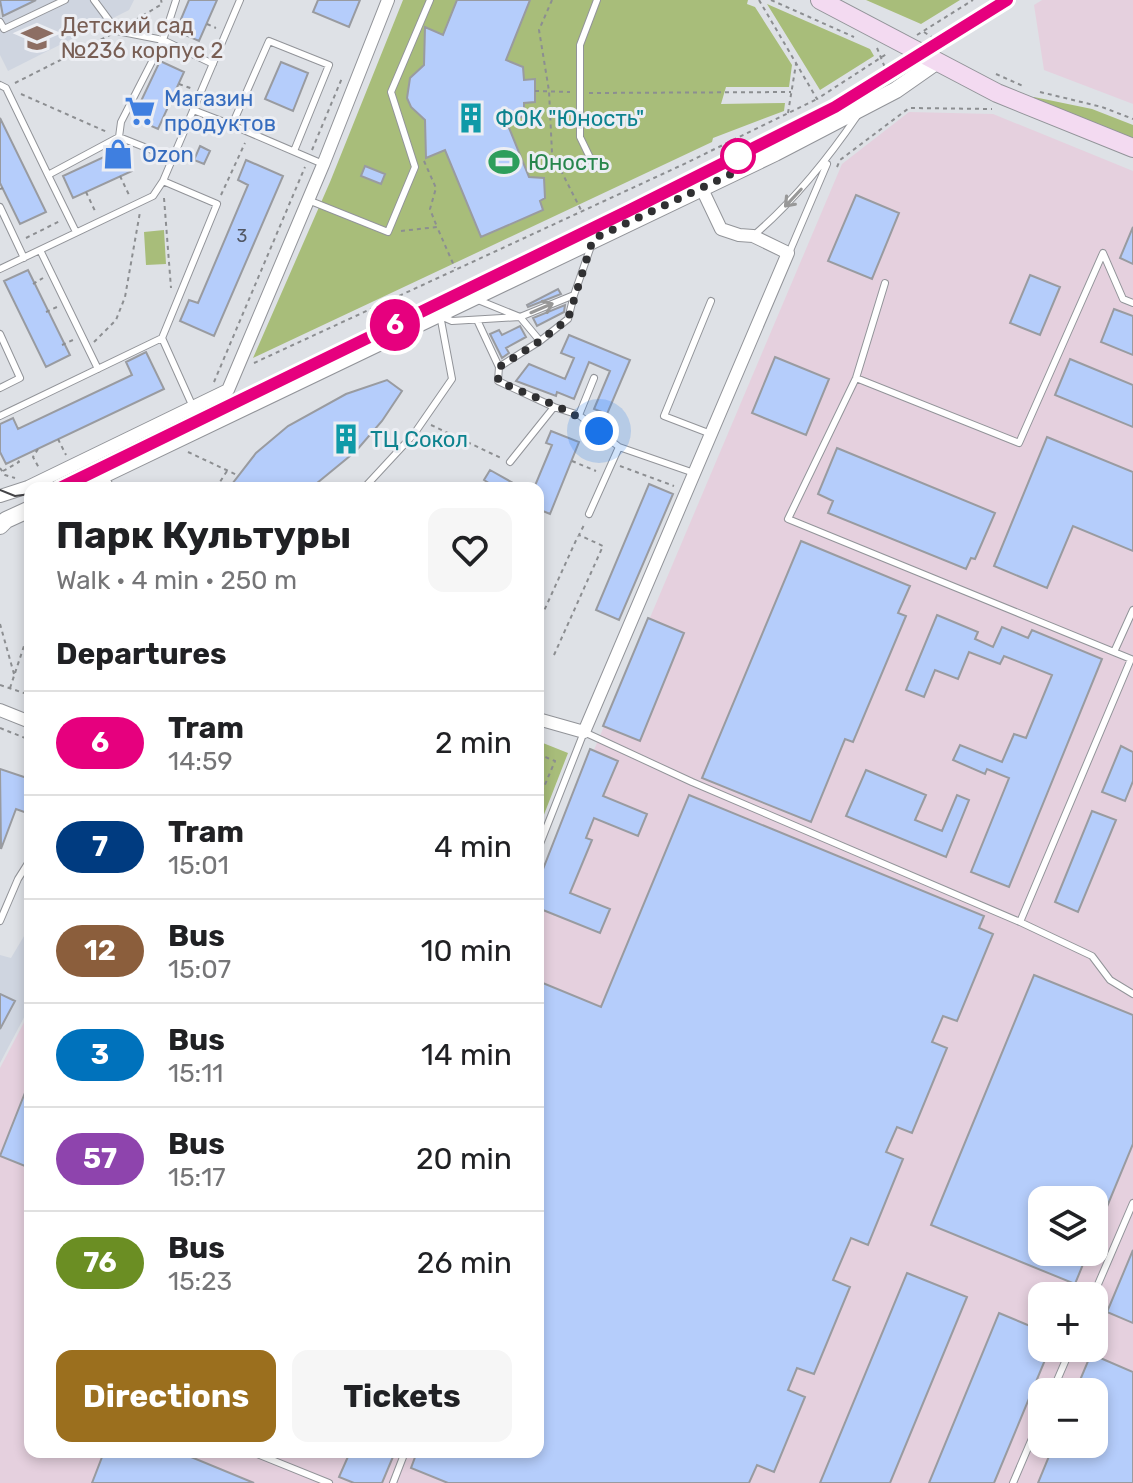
<!DOCTYPE html>
<html lang="en">
<head>
<meta charset="utf-8">
<style>
	:root { --surface:#fff; --page:#f6f6f6; --text:#202124; --muted:#757577; --line:#e0e0e0; --accent:#9b6f1e }
	body { margin:0; font-family:Rubik,sans-serif; background:var(--page); color:var(--text); height:100vh; display:flex; flex-direction:column; font-size:30px; white-space:nowrap }
	* { box-sizing:border-box; margin:0 }
	p { font-size:26px; color:var(--muted) }
	.icon { flex:none; width:44px; height:44px; fill:none; stroke:currentColor; stroke-width:2; stroke-linecap:round; stroke-linejoin:round }
	.map { position:relative; flex:1; overflow:hidden }
	.panel { position:absolute; left:24px; top:482px; width:520px; height:976px; display:flex; flex-direction:column; background:var(--surface); border-radius:16px; box-shadow:0 4px 12px #0003 }
	.panel>* { flex:none }
	.badge { padding:0 16px; border-radius:26px; font-size:28px; line-height:52px }
	.buttons { position:absolute; left:1028px; top:1186px; display:grid; gap:16px }
	.buttons a { display:grid; place-items:center; width:80px; height:80px; border-radius:16px; background:var(--surface); box-shadow:0 4px 12px #0003; font-size:40px }
	.you { position:absolute; width:40px; height:40px; margin:-20px; border:6px solid #fff; border-radius:50%; background:#1a73e8; box-shadow:0 0 0 12px #1a73e833 }
	.map>.badge { position:absolute; translate:-50% -50%; box-shadow:0 0 0 4px #fff }
	h2 { padding:0 32px; font-size:30px; line-height:72px }
	.round { display:grid; place-items:center; flex:none; width:84px; height:84px; border-radius:16px; background:var(--page) }
	.summary { display:flex; align-items:center; justify-content:space-between; height:136px; padding:0 32px }
	h1 { font-size:38px; font-weight:700; line-height:60px }
	.action { display:flex; gap:16px; margin-top:auto; padding:16px 32px }
	.action a { flex:1; height:92px; border-radius:16px; background:var(--accent); color:#fff; font-size:32px; font-weight:700; line-height:92px; text-align:center }
	.action a+a { background:var(--page); color:var(--text) }
	ul { padding:0; list-style:none }
	li { display:flex; align-items:center; gap:24px; height:104px; padding:0 32px; border-top:2px solid var(--line) }
	li div { flex:1 }
	li b { display:block; font-size:30px }
	li em { font-style:normal }
	li .badge { min-width:88px; font-weight:700; text-align:center }
	.map>svg:first-child { display:block }
</style>
</head>
<body>
<div class="map">
<svg width="1133" height="1483" viewBox="0 0 1133 1483">
	<rect width="100%" height="100%" fill="#dee1e6"/>
	<path fill="#cfd5e0" d="M0 0H134L129 10 8 71 0 55Z
		M30 926V1006L0 1063V955L11 958Z"/>
	<path fill="#e5d0de" fill-rule="evenodd" d="M1042 0H1133V104L1044 70 1034 5Z
		M909 112 993 114 1133 171V1483H0V1068L30 1011V1452H538V882L590 749 594 750 842 164ZM1042 1200H1094V1252H1042ZM1042 1296H1094V1348H1042ZM1042 1392H1094V1444H1042Z"/>
	<path fill="#a8bd7a" d="M403 0H748L747 4 755 7 792 65 789 87H726L721 104 785 103 784 111 713 138 712 142 253 358 330 182Z
		M866 0H960L921 24Z
		M767 4 870 49 874 56 820 90Z
		M1034 97 1092 109 1133 125V140L1033 99Z
		M164 230 166 264 146 265 144 232Z
		M538 741 568 753 538 830Z"/>
	<path fill="#b5cdfb" stroke="#999ba0" stroke-width="2" d="M0 0H36L3 16Z
		M189 0H217L199 41 176 31Z
		M318 0H360L349 27 313 12Z
		M457 0H530L506 60 523 67 524 80 535 79V102L524 103V116L507 123 529 177 544 178 545 198 540 201 543 210 481 237 445 150 426 158 425 120 411 107 407 98 410 78 424 65 425 27 443 35Z
		M160 61 184 72 158 129 133 118Z
		M281 62 308 73 293 111 265 99Z
		M0 118 46 212 20 224 0 183Z
		M200 146 210 151 204 164 194 160Z
		M121 149 132 171 73 198 63 176Z
		M246 160 283 176 214 336 180 321 189 300 198 303 248 185 238 180Z
		M365 166 385 174 381 184 361 176Z
		M856 195 899 213 872 279 828 261Z
		M1133 227V264L1120 258Z
		M28 270 70 355 46 367 4 281Z
		M1030 275 1060 287 1040 335 1010 323Z
		M558 289 561 294 528 307 527 305Z
		M565 305 564 312 537 326 533 318Z
		M1114 309 1133 316V355L1101 342Z
		M520 326 526 337 506 348 509 353 502 358 490 334 499 330 502 335Z
		M569 335 630 360 607 414 594 409 610 371 589 362 574 399 557 392 556 396 516 381 529 364 565 379 574 358 561 353Z
		M146 352 164 389 6 464 0 452V424L13 418 18 429 132 375 126 362Z
		M775 357 829 379 806 435 752 413Z
		M1070 359 1133 385V427L1055 395Z
		M387 380 402 391 382 421 356 451 311 488H229L256 453 288 426 346 394Z
		M551 431 579 442 550 514 538 509V488H534L552 445 546 443Z
		M1047 437 1133 472V551L1073 526 1047 588 994 566Z
		M837 448 995 513 975 559 971 558 966 569 828 513 833 501 818 494Z
		M490 470 522 488H497L484 480Z
		M649 484 673 494 619 620 596 610Z
		M801 541 910 586 898 613 906 616 853 742 845 739 811 822 702 778Z
		M937 615 978 632 975 639 993 647 1002 627 1028 638 1032 630 1102 659 1009 887 971 872 1009 778 987 769 985 774 953 760 960 745 1002 762 1014 734 1026 738 1052 675 1004 656 1000 664 969 652 958 679 935 670 924 697 906 690Z
		M648 618 684 633 640 741 603 726Z
		M1121 746 1133 752V781L1125 801 1102 792Z
		M590 749 618 761 603 796 647 814 638 836 594 818 586 838 592 840 570 893 610 909 600 933 538 908V882Z
		M0 769 30 779V814L16 809 1 849Z
		M866 770 926 795 915 820 942 831 957 795 969 800 946 857 846 816Z
		M689 795 984 916 979 928 993 934 957 1021 943 1016 932 1042 947 1048 912 1133 897 1127 886 1152 903 1159 868 1245 851 1238 833 1280 850 1287 814 1374 797 1368 788 1390 805 1397 774 1472 757 1465 749 1483H448L411 1468 417 1452H538V981L601 1007Z
		M1092 811 1116 820 1078 912 1055 902Z
		M1034 975 1133 1015V1144L1094 1238V1200H1042V1252H1088L1075 1284 931 1225Z
		M0 994 15 1001 0 1029Z
		M30 1080V1168L0 1156Z
		M1133 1250V1323L1107 1312Z
		M907 1273 967 1297 890 1483H820Z
		M999 1313 1042 1331V1348H1050L994 1483H929Z
		M1091 1354 1133 1372V1483H1038L1054 1444H1094V1392H1075Z
		M104 1452H179L254 1483H92Z
		M350 1452H395L382 1483H354L339 1477Z"/>
	<g fill="none" stroke-linecap="round" stroke-linejoin="round">
		<g stroke="#929499" stroke-width="8">
			<path id="service" d="M94 0 117 31 163 40 176 0
				M0 22 4 29 65 0
				M0 85 6 88 48 175
				M193 110 232 125
				M294 151 329 65 269 41 232 125 323 164
				M172 158 119 137 121 122 163 40 213 64
				M595 168 580 137V45L597 0
				M308 200 388 232 415 167 391 92 430 0
				M0 207 24 258
				M76 232 48 175 119 137
				M753 236C794 201 827 160 857 116
				M40 250 98 369
				M789 253 827 164
				M0 269 153 196 163 181
				M885 283 856 378 788 519 1131 659 1020 922
				M478 300 520 317 540 341
				M711 301 664 416 711 434
				M443 317 452 321 520 317 574 295 591 246
				M478 322 499 367 540 341 568 319 574 295
				M0 334 20 378 0 388
				M162 338 193 407
				M499 367 498 381 554 407
				M856 378 1019 443 1103 253 1123 299 1133 303
				M579 415 594 378
				M0 416 162 338 217 204 163 181 240 0
				M510 462 554 407 579 415 619 447
				M105 478 112 488
				M364 488 414 434 452 379 440 315
				M589 514 619 447 694 473
				M1114 652 1133 610
				M538 849 584 732 692 782 1020 922 1092 956 1110 980 1133 994
				M0 921 18 879 30 860
				M1093 1296 1133 1203
				M1052 1392 1071 1348
				M252 1452 329 1483
				M393 1483 405 1452
				M1013 1483 1042 1415"/>
		</g>
		<g stroke="#929499" stroke-width="14">
			<path id="minor" d="M0 496 28 487 228 390 323 165 388 0
				M0 710 30 722
				M538 719 584 732 788 253 753 236 739 235 721 229 702 189"/>
		</g>
		<g stroke="#929499" stroke-width="18">
			<path id="tertiary" d="M76 488 775 153 896 90 936 62
				M0 526 6 520 30 509"/>
		</g>
		<g stroke="#929499" stroke-width="20">
			<path id="secondary" d="M820 0 997 93 1133 148"/>
		</g>
		<path stroke="#8c8e91" stroke-width="2" stroke-dasharray="4 4" stroke-linecap="butt" d="M552 0 539 30 549 91 552 153 581 210
			M759 0 817 99 888 53
			M771 0 854 37
			M129 24 162 4 161 0
			M207 24 216 28
			M924 32 948 48
			M917 35 973 0
			M877 48 888 75
			M996 74 1023 86
			M15 83 110 35
			M179 84 193 89
			M535 91 570 92
			M1040 92 1102 107 1133 119
			M589 93 791 92
			M21 94 107 132
			M788 113 796 64
			M163 119 177 124
			M312 150 342 78
			M424 161 436 188 430 209 437 227
			M837 167 840 160 909 108 992 109
			M120 176 130 197
			M0 189 3 188
			M86 192 96 213
			M221 195 245 143
			M164 198 171 288
			M401 231 437 227 455 268
			M26 238 60 221
			M33 284 43 278
			M46 312 57 307
			M94 342 116 320 125 297 140 212
			M62 345 73 340
			M254 363 682 165 817 99
			M214 382 305 167
			M431 425 501 458
			M58 439 66 455
			M38 449 33 457 39 468
			M188 452 237 475
			M572 461 596 471
			M620 466 674 486
			M0 468 5 475 15 478
			M3 471 19 462 17 459
			M216 488 227 471
			M0 624 14 674
			M538 624 578 536
			M554 655 603 546 579 535 585 523
			M0 685 30 695
			M10 688 30 628
			M0 728 30 740
			M538 754 555 761 538 801
			M538 867 542 857"/>
		<use href="#service" stroke="#fff" stroke-width="6"/>
		<use href="#minor" stroke="#fff" stroke-width="12"/>
		<use href="#tertiary" stroke="#fff" stroke-width="16"/>
		<use href="#secondary" stroke="#f3daf1" stroke-width="18"/>
		<path stroke="#444447" stroke-width="2" d="M60 488 628 211 835 107 1007 0
			M0 490 15 496 30 494"/>
	</g>
	<defs><path id="oneway-shaft" d="M-6 0H5M1.5-3L5.5 0L1.5 3" fill="none" stroke-width="1.6" stroke-linecap="round" stroke-linejoin="round" transform="scale(2)"/></defs>
	<g stroke="#989898">
		<use href="#oneway-shaft" transform="translate(793 198) rotate(133)"/>
		<use href="#oneway-shaft" transform="translate(542 308) rotate(-23)"/>
	</g>
	<g fill="none" stroke-linecap="round" stroke-linejoin="round">
		<g stroke="#fff" stroke-width="18">
			<path id="line" d="M60 488 628 211 835 107 1007 0"/>
		</g>
		<use href="#line" stroke="#e6007e" stroke-width="12"/>
		<path stroke="#303032" stroke-width="8" stroke-dasharray="0 14.4" d="M599 431C570 408 532 397 498 381L499 367 540 341 568 319 593 239 744 168 738 156"/>
	</g>
	<defs>
		<g id="school-bare" transform="scale(2.4)"><path d="M0-5L7-2L0 1L-7-2ZM-4 1L0 2.5L4 1V4Q0 6-4 4Z" fill="#8d6e63" stroke="#eceef3" stroke-width="2.5" paint-order="stroke"/></g>
		<g id="supermarket-bare" transform="scale(2.4)"><path d="M-6-5.5h2.5l.6 2H6L4.5 2H-2.5L-4.4-4H-6ZM-1.5 3.2a1.3 1.3 0 1 0 .1 0ZM3 3.2a1.3 1.3 0 1 0 .1 0Z" fill="#3f7fe0" stroke="#eceef3" stroke-width="2.5" paint-order="stroke"/></g>
		<g id="building-bare" transform="scale(2.4)"><path d="M-4-6H4V6H1V3H-1V6H-4ZM-2.5-4.3h1.7v1.8h-1.7ZM.8-4.3h1.7v1.8H.8ZM-2.5-1h1.7V.8h-1.7ZM.8-1h1.7V.8H.8Z" fill="#0f9aa8" stroke="#eceef3" stroke-width="2.5" paint-order="stroke"/></g>
		<g id="shop-bare" transform="scale(2.4)"><path d="M-5-2.5h2.3a2.7 3.5 0 0 1 5.4 0H5L5.5 6h-11ZM-1.5-2.5h3a1.5 2.3 0 0 0-3 0Z" fill="#3f7fe0" stroke="#eceef3" stroke-width="2.5" paint-order="stroke"/></g>
		<g id="stadium-bare" transform="scale(2.4)"><path d="M0-5a6.5 5 0 1 0 0 10a6.5 5 0 1 0 0-10ZM-3.5-1.8h7v3.6h-7Z" fill="#2e9e5b" stroke="#eceef3" stroke-width="2.5" paint-order="stroke"/></g>
	</defs>
	<g fill-rule="evenodd">
		<use href="#school-bare" x="37" y="38"/>
		<use href="#supermarket-bare" x="140" y="111"/>
		<use href="#building-bare" x="471" y="118"/>
		<use href="#shop-bare" x="118" y="154"/>
		<use href="#stadium-bare" x="504" y="162"/>
		<use href="#building-bare" x="346" y="439"/>
	</g>
	<circle fill="#fff" stroke="#e6007e" stroke-width="4" cx="738" cy="156" r="16"/>
	<g text-anchor="middle" stroke-width="6" stroke-linejoin="round" paint-order="stroke">
		<g font-size="18" fill="#515764">
			<text x="242" y="242">3</text>
		</g>
		<g font-size="22" fill="#785e54" stroke="#eceef3" text-anchor="start">
			<text x="61" y="33">Детский сад<tspan x="61" dy="25">№236 корпус 2</tspan></text>
		</g>
		<g font-size="22" fill="#366cbe" stroke="#eceef3" text-anchor="start">
			<text x="164" y="106">Магазин<tspan x="164" dy="25">продуктов</tspan></text>
			<text x="142" y="162">Ozon</text>
		</g>
		<g font-size="22" fill="#0d838f" stroke="#eceef3" text-anchor="start">
			<text x="495" y="126">ФОК "Юность"</text>
			<text x="370" y="447">ТЦ Сокол</text>
		</g>
		<g font-size="22" fill="#27864d" stroke="#eceef3" text-anchor="start">
			<text x="528" y="170">Юность</text>
		</g>
	</g>
</svg>
<div class="buttons">
<a><svg class="icon" aria-label="layers" viewBox="0 0 24 24"><path d="M12 4l9 5-9 5-9-5zM3 14l9 5 9-5"/></svg></a>
<a>+</a>
<a>−</a>
</div>
<div class="you" style="left:599px;top:431px"></div>
<b class="badge" style="left:395px;top:325px;background:#e6007e;color:#fff">6</b>
<section class="panel">
<div class="summary"><div><h1>Парк Культуры</h1><p>Walk · 4 min · 250 m</p></div><a class="round"><svg class="icon" aria-label="heart" viewBox="0 0 24 24"><path d="M12 20l-8-8c-3-5 5-10 8-4 3-6 11-1 8 4z"/></svg></a></div>
<h2>Departures</h2>
<ul>
<li><span class="badge" style="background:#e6007e;color:#fff">6</span><div><b>Tram</b><p>14:59</p></div><em>2 min</em></li>
<li><span class="badge" style="background:#003b80;color:#fff">7</span><div><b>Tram</b><p>15:01</p></div><em>4 min</em></li>
<li><span class="badge" style="background:#8b5e3c;color:#fff">12</span><div><b>Bus</b><p>15:07</p></div><em>10 min</em></li>
<li><span class="badge" style="background:#0072bc;color:#fff">3</span><div><b>Bus</b><p>15:11</p></div><em>14 min</em></li>
<li><span class="badge" style="background:#8e44ad;color:#fff">57</span><div><b>Bus</b><p>15:17</p></div><em>20 min</em></li>
<li><span class="badge" style="background:#6b8e23;color:#fff">76</span><div><b>Bus</b><p>15:23</p></div><em>26 min</em></li>
</ul>
<div class="action"><a>Directions</a><a>Tickets</a></div>
</section>
</div>
</body>
</html>
